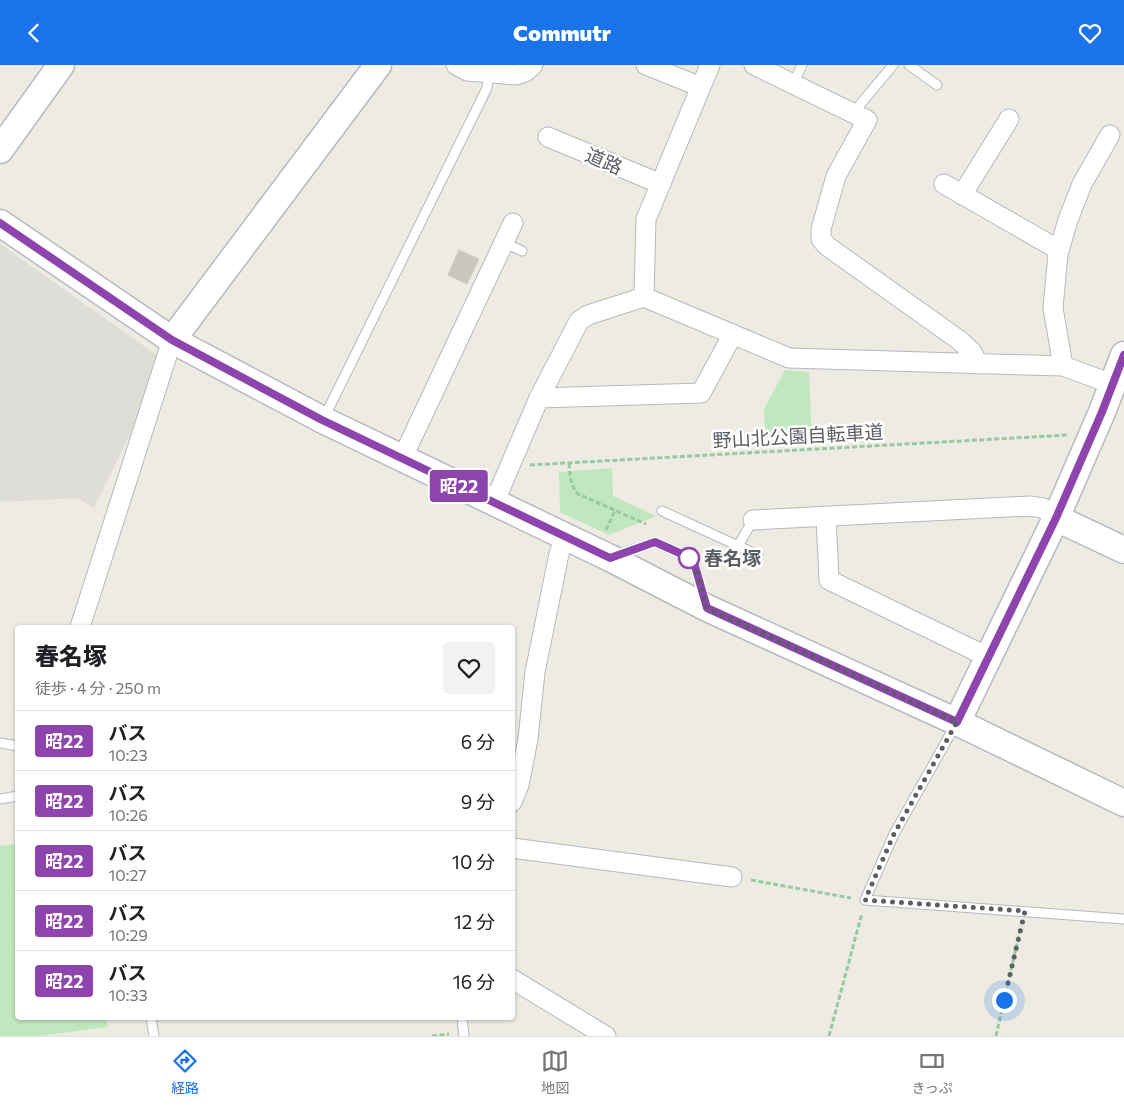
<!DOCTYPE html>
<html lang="ja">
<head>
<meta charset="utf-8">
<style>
	:root { --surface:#fff; --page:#f2f2f2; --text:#202124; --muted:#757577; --line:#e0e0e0; --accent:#1a73e8 }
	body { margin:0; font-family:Commissioner,"Noto Sans JP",sans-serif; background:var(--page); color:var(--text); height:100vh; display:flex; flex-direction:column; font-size:19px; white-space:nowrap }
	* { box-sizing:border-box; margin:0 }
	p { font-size:16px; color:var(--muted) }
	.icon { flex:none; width:28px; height:28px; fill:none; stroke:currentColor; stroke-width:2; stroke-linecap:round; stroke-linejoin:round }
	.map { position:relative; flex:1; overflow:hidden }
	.details { position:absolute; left:15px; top:560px; width:500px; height:395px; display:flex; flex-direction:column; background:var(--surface); border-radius:5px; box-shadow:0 1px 4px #0004 }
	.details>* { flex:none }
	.badge { padding:0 10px; border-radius:4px; font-size:18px; line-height:32px }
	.you { position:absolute; width:25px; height:25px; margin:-12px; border:4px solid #fff; border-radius:50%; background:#1a73e8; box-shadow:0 0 0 8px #1a73e833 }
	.map>.badge { position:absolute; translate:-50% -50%; box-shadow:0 0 0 2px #fff }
	.round { display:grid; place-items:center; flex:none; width:52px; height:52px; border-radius:5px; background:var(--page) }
	.head { display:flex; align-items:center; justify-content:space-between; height:85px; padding:0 20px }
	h1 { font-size:24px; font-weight:800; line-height:38px }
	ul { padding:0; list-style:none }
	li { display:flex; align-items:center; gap:15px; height:60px; padding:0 20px; border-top:1px solid var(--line) }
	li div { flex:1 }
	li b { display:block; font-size:19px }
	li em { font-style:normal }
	li .badge { min-width:55px; font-weight:700; text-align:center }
	header { display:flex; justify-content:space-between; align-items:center; height:65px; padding:0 20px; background:var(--accent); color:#fff; font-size:22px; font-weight:800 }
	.menu { display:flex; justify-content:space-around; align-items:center; height:70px; border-top:1px solid var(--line); background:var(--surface); font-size:14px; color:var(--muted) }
	.menu a { display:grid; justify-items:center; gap:2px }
	.menu .selected { color:var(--accent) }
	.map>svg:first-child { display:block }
</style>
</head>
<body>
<header><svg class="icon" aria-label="back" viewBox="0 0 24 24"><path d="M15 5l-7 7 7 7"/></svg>Commutr<svg class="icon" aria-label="heart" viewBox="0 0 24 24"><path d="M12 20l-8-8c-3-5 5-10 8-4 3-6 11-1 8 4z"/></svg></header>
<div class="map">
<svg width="1124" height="971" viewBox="0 0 1124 971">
	<rect width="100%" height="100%" fill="#eeebe2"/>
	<path fill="#dfddd7" d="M0 179 158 291 148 332 94 443 78 433 0 437Z"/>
	<path fill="#c0e7bd" d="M785 305 809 307 812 379 766 382 764 344Z
		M612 403 613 431 656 451 609 470 560 447 559 407Z
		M17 779 18 952 106 953 108 962 39 971H0V781Z"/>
	<path fill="#c9c5bf" stroke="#d3ccc0" d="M459 185 479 194 467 219 448 210Z"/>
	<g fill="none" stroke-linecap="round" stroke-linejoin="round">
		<g stroke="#b5b9bd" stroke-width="11">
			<path id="lane" d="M909 0 937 20
				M793 19 802 0
				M853 48 893 0
				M503 177 522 186
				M324 353 487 23 489 9
				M662 446 758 490
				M738 481 753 455
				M617 490 655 477 693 494 705 536
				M956 659 894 769 865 835 1124 854
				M0 678 18 681
				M0 734 18 731
				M151 952 154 971
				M462 952 464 971"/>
		</g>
		<g stroke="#b5b9bd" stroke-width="21">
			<path id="street" d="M456 0 467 6 516 10 525 7 533 0
				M646 0 701 22
				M754 0 867 55 836 111 821 164V174L827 181 959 275 972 287 978 299
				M548 72 661 119
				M944 119 1059 185
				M962 130 1009 54
				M644 232 646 154 710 0
				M1063 301 1053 243 1058 189 1068 155 1082 119 1110 70
				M539 333 701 328 733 269
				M402 394 513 158
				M494 438 539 333 579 256 588 250 644 232 789 293 1063 301 1112 319
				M826 452 829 515 988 592
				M753 455 1030 441 1043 443 1056 453
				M80 562 172 275
				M512 737 519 720 528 674 535 607 559 489 565 471
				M512 783 732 812
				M512 914 606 971"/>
		</g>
		<g stroke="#b6bac0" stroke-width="29">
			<path id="secondary" d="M0 85 61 0
				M0 158 172 275 323 355 610 493 707 543 957 657 1124 738
				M172 275 378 0
				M1056 453 1124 485
				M957 657 1056 453 1102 347 1124 290"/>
		</g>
		<path stroke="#96c9a2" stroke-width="3" stroke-dasharray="5 2.5" stroke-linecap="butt" d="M569 398C570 410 570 420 578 429L646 459
			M530 400 1068 370
			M606 465 615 445
			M751 815 851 833
			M432 971 449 969
			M829 971 862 848
			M996 971 1021 861"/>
		<use href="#lane" stroke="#fff" stroke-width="9"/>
		<use href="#street" stroke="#fff" stroke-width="19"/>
		<use href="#secondary" stroke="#fff" stroke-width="26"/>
	</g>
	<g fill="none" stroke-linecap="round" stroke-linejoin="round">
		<g stroke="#fff" stroke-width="11">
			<path id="line" d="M0 158 172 275 322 355 610 493 655 477 693 494 707 543 957 657 1056 453 1102 347 1124 290"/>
		</g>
		<use href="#line" stroke="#8e44ad" stroke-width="8"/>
		<path stroke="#5b5f64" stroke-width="5" stroke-dasharray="0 9" d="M689 493 693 494 707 543 957 657 894 769 865 835 1025 846 1004 935"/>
	</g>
	<circle fill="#fff" stroke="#8e44ad" stroke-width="2.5" cx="689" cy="493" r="10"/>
	<g text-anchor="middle" stroke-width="5" stroke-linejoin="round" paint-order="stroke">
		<g font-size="19" fill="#5b5f64" stroke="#fff">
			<text transform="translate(604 96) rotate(23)" y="7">道路</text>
			<text transform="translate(798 371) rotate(-3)" y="7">野山北公園自転車道</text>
		</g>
		<g font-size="19" font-weight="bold" fill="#5b5f64" stroke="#fff" text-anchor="start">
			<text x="704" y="500">春名塚</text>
		</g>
	</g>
</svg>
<div class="you" style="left:1004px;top:935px"></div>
<b class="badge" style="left:459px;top:421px;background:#8e44ad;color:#fff">昭22</b>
<section class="details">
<div class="head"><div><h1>春名塚</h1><p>徒歩 · 4 分 · 250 m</p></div><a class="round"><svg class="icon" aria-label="heart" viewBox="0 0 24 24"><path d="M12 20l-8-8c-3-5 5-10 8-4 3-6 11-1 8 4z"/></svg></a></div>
<ul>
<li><span class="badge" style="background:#8e44ad;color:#fff">昭22</span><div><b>バス</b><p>10:23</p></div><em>6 分</em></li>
<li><span class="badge" style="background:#8e44ad;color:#fff">昭22</span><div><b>バス</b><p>10:26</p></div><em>9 分</em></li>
<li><span class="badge" style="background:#8e44ad;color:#fff">昭22</span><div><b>バス</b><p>10:27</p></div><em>10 分</em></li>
<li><span class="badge" style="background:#8e44ad;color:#fff">昭22</span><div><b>バス</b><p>10:29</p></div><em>12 分</em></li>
<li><span class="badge" style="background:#8e44ad;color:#fff">昭22</span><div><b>バス</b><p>10:33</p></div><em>16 分</em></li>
</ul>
</section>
</div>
<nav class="menu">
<a class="selected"><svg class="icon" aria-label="directions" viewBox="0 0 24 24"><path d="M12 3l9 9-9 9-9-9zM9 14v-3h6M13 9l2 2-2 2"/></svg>経路</a>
<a><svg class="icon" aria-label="map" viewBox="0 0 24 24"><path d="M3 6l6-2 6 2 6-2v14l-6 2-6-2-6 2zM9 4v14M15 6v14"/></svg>地図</a>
<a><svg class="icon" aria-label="tickets" viewBox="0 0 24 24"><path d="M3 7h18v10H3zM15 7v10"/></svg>きっぷ</a>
</nav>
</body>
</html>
